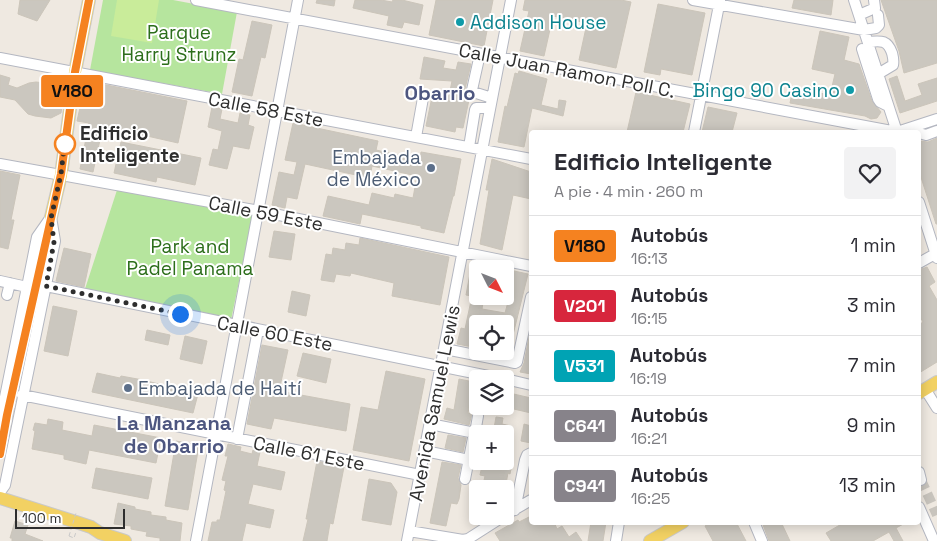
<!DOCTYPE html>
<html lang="es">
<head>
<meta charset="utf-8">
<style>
	:root { --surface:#fff; --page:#f2f2f3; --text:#2b2b33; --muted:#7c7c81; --line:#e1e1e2 }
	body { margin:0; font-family:"Space Grotesk",sans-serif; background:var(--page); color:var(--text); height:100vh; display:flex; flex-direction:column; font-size:19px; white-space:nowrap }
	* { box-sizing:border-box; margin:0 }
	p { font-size:16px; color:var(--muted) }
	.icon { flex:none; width:28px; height:28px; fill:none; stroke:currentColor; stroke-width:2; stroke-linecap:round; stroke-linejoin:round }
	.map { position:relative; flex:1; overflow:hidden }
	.panel { position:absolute; left:529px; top:130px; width:392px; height:395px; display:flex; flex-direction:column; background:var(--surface); border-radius:5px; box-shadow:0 2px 12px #0003 }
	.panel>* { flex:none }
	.badge { padding:0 10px; border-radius:4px; font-size:18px; line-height:32px }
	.needle { width:32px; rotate:132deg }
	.buttons { position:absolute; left:469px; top:260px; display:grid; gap:10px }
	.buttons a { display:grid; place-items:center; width:45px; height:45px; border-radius:5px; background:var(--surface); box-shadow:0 2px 12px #0003; font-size:25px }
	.scale { position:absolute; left:15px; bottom:12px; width:110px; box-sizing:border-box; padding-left:5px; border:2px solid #2e2e2e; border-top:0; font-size:14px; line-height:18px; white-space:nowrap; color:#2e2e2e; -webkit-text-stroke:4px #fff; paint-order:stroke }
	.you { position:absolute; width:25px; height:25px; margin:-12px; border:4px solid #fff; border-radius:50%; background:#1a73e8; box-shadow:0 0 0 8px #1a73e833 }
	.map>.badge { position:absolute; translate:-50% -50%; box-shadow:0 0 0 2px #fff }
	.round { display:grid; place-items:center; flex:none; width:52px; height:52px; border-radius:5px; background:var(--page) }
	.overview { display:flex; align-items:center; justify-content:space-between; height:85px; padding:0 25px }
	h1 { font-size:24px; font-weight:700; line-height:38px }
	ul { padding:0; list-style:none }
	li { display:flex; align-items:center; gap:15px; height:60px; padding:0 25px; border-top:1px solid var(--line) }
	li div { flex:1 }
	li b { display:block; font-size:19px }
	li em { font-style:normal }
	li .badge { min-width:55px; font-weight:700; text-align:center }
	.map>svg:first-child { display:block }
</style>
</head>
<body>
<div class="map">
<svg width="937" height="541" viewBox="0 0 937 541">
	<rect width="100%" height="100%" fill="#efe9e1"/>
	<path fill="#b6e59e" d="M103 0H173L237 12 222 94 90 70Z
		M117 190 253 214 231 320 85 289Z"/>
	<path fill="#c9ec9a" d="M117 0H159L152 43 111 36Z"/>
	<path fill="#cbc7bf" stroke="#cbc5ba" d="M20 0H50L37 21 18 14Z
		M317 0H335L334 6 316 3Z
		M355 0H381L392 2 393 0H402L423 5 419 25 404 22 402 28 387 25 389 16 353 8Z
		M436 0H493L484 46 429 35Z
		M525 0H621L631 2 616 68 579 60 587 23 553 16 544 56 520 51 529 11 523 10Z
		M794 0H833L831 15 792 8Z
		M881 0H937V63L904 73 899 51Z
		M658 4 705 13 692 75 661 69 660 75 644 72Z
		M252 21 272 25 265 58 261 57 252 96 232 92 239 59 243 60Z
		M820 31 849 37 844 60 859 64 872 101 881 112 877 118 871 119 865 116 790 103 793 88 830 95 835 74 812 69Z
		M424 57 445 61 443 68 456 70 458 62 471 64 465 89 467 99 469 100 463 128 456 127 455 132 426 126 433 92 449 96 452 81 420 79Z
		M519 71 547 79 541 105 558 109 559 100 566 101 563 116 532 108 524 147 498 142 505 106 507 107 515 73 518 74Z
		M0 75 10 78 8 85 17 88 29 83 36 82 54 84 60 87 64 92 61 113 51 118 35 116 28 114 15 100 0 97Z
		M897 76 905 101 922 95 918 84 937 78V101L900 113 889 79Z
		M86 81 187 101 178 143 103 126 93 172 80 169 89 123 77 121Z
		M636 92 690 104 683 132H627Z
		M212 107 222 109 220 119 238 123 240 113 250 115 248 125 254 127 249 149 233 146 227 169 209 165 213 149 218 150 222 131 208 127Z
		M708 107 737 113 732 132H702Z
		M293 123 378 141 376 150 420 160 421 152 461 159 454 196H453L444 233 421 228V226L362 214 360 224 323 216 328 196 369 205 372 193 394 198 395 194 413 198 417 176 372 166 370 178 305 164 297 199 287 197 285 208 272 205 279 172 294 175 297 162 285 160Z
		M937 138V224H936L919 171V147L921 144 920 141 928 142Z
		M121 142 201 158 195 185 157 177 156 182 114 173Z
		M492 159 531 172V199L513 195 502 250 480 244 489 190H486Z
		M0 171 20 175 11 220H14L8 249 0 247Z
		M274 231 295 234 291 260 269 257Z
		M360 238 449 257 440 305 392 296 394 283 351 273 350 276 336 274 334 282 321 280 326 254 332 255 333 248 345 250 346 243 359 245Z
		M64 248 91 254 84 287 56 281Z
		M472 263 478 264V296H484L482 309 505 313 508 302 492 299V296H505V269L528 274 508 355 491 351H505V324H478V348L457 344 461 328 465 329 472 296 466 295Z
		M927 267 935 282 929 286 937 300V362L919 373V325L923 322 919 315V270Z
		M292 291 310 295 306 316 288 312Z
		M53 306 77 311 68 356 44 351Z
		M147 330 170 335 168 345 145 340Z
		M530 332H531V374L520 372 524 363Z
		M185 336 207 341 202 364 180 359Z
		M262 345 288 350 279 391 350 404 346 431 274 418 271 429 247 424Z
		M303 353 331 359 326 383 297 376Z
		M386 371 425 379 409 461 353 450 361 407 378 410Z
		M97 373 120 378 121 376 143 380 198 394 193 413 92 392Z
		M459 379 474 382 468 413 472 414 469 425 444 419 447 408 454 410Z
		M505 392 531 398V413L505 407Z
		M496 417 503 418 502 424 511 426 509 434H493Z
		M48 419 63 422 62 430 92 436 94 425 161 438 156 463 89 450 86 464 64 459V455L32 449 35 431 33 430 35 423 47 425Z
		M524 424 531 426V443L521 441Z
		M448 435 466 438 463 452 445 448Z
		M176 441 199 445 188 510 165 506Z
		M228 444 241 447 240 451 252 454 253 450 260 452 257 466 285 472 281 490 253 484 248 504 274 510 270 528 246 523 242 541H208L212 522H217V520H220L226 491 224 490 226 481 222 480 228 456H225Z
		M505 445 513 447 510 464H512L510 474 508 473 505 489H482L485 476 480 475 483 461H505Z
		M317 461 344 467 333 524 330 523 327 541H303L308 519H306Z
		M442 462 461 465 458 478 461 485 459 499 457 504 451 503 446 526 430 523Z
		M96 468 152 478 148 499 92 488Z
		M369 479 391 483 397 492 391 525 362 520Z
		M475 493H478V516H491L480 523 472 508Z
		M118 503 135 507V509L151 512V515L166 517V520L182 523 180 541H160V538L146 536 147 532 131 529V526L114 524Z
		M531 516V522H554L557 529 562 526 569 537 576 532 582 541H500L495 533 518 520 519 522Z
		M15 521 28 525 25 534 43 541H12V538H10Z
		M591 522H606L603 541H588Z
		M711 522H736L746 541H713L705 526Z
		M762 522H781L790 541H769Z
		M845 522H907L896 528 903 541H894L889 532 873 541H831L826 533Z"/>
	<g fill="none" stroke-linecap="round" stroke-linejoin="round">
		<path stroke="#c8c4bd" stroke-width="10" stroke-dasharray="10 5" stroke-linecap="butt" d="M921 480 937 515"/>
		<path stroke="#c8c4bd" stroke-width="12" stroke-dasharray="12 6" stroke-linecap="butt" d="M0 454 7 415 51 217"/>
		<g stroke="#b4b7c1" stroke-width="12">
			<path id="minor" d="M196 0 897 132 937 119
				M693 0 864 30 876 28 879 25 878 15
				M854 0 897 132
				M859 15 875 8 874 0
				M868 42C880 41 887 39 892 53 893 57 894 60 893 65L878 74
				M862 49 878 99 880 102 888 106
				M0 58 531 159
				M478 63 472 90 473 92 492 98
				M694 132 720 0
				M919 133 926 135 937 131
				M416 137 423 98
				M469 147 475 110 476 108H490
				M0 164 259 211 531 266
				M919 202 937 258
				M919 263 935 254
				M0 281 27 287
				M46 286 503 379
				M7 295 10 283
				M445 349 515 363 517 362 531 297
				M505 379 531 385
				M925 389 937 408
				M22 395 420 475
				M0 422 37 237 51 217
				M430 424 475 433 478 416
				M237 439 258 330
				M425 451 469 460
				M919 472 921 480
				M465 479 473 438
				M0 492 5 485 55 241 51 217
				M919 507 934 541
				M515 510 525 460 527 455 531 453
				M512 511 531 500
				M754 522 762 541
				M409 531 463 540 468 539 504 516
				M196 541 298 0
				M407 541 511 0
				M616 541 619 522"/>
		</g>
		<g stroke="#c9c9c9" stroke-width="14">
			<path id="major" d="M51 217 61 175 75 72 89 0
				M919 393 937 382
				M0 498 79 523 91 527 100 533 125 541
				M650 541 683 522"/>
		</g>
		<path stroke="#c9c9c9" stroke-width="1" stroke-dasharray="4 2.5" stroke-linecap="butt" d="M69 536 74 538 76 532"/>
		<use href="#minor" stroke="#fff" stroke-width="10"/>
		<use href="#major" stroke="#f2d163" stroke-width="12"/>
		<path stroke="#c9c9c9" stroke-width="1" stroke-dasharray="4 2.5" stroke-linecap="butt" d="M69 536 76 513"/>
	</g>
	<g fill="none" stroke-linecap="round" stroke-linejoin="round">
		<g stroke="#fff" stroke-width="11">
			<path id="line" d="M0 454 7 415 61 174 75 72 89 0"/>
		</g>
		<use href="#line" stroke="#f58220" stroke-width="8"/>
		<path stroke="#2e2e2e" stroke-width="5" stroke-dasharray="0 9" d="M65 144V140L61 174 51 218 54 242 46 286 180 314"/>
	</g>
	<g fill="#0f9aa8" stroke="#fff" stroke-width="2">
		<circle cx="460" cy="22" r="5"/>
		<circle cx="850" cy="90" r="5"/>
	</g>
	<circle fill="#fff" stroke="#f58220" stroke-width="2.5" cx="65" cy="144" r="10"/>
	<g fill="#5c6f8a" stroke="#fff" stroke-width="2">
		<circle cx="431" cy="168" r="5"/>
		<circle cx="128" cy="388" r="5"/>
	</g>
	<g text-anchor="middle" stroke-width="4" stroke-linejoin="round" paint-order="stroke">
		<g font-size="19" fill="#0d838f" stroke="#fff" text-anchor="start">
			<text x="470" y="29">Addison House</text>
			<text x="840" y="97" text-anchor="end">Bingo 90 Casino</text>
		</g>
		<g font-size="19" fill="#2c6e1b" stroke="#fff">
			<text x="179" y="39">Parque<tspan x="179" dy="22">Harry Strunz</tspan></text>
			<text x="190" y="253">Park and<tspan x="190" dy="22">Padel Panama</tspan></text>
		</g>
		<g font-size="19" fill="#2e2e2e" stroke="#fff">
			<text transform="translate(567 70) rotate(11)" y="7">Calle Juan Ramon Poll C.</text>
			<text transform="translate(266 109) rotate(11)" y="7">Calle 58 Este</text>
			<text transform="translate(266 213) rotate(11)" y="7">Calle 59 Este</text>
			<text transform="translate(275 333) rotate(11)" y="7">Calle 60 Este</text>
			<text transform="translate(434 403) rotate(-79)" y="7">Avenida Samuel Lewis</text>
			<text transform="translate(309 453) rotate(11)" y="7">Calle 61 Este</text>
		</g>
		<g font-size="19" font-weight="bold" fill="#2e2e2e" stroke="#fff" text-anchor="start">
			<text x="80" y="140">Edificio<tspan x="80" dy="22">Inteligente</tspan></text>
		</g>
		<g font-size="19" fill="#4e5e75" stroke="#fff" text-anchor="end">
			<text x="421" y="164">Embajada<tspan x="421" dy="22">de México</tspan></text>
			<text x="138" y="395" text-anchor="start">Embajada de Haití</text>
		</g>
		<g font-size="20" font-weight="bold" fill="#4d5680" stroke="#fff">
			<text x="440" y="100">Obarrio</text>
			<text x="174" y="430">La Manzana<tspan x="174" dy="23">de Obarrio</tspan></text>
		</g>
	</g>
</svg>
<div class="buttons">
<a><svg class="needle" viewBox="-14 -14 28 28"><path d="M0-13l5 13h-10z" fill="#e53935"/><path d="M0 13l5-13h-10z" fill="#7c7c81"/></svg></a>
<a><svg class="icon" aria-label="locate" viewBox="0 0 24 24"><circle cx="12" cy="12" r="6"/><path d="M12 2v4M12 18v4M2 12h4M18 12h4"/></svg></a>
<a><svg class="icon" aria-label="layers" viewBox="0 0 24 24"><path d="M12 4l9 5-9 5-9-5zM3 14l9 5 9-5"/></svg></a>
<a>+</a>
<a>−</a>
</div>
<div class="scale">100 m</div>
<div class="you" style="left:180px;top:314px"></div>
<b class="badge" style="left:72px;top:91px;background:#f58220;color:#111">V180</b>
<section class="panel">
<div class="overview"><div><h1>Edificio Inteligente</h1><p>A pie · 4 min · 260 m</p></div><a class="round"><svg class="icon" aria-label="heart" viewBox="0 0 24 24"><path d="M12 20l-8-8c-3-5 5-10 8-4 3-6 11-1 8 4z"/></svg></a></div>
<ul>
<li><span class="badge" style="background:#f58220;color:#111">V180</span><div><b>Autobús</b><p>16:13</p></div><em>1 min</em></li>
<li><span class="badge" style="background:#d7263d;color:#fff">V201</span><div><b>Autobús</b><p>16:15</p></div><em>3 min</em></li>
<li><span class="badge" style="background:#00a3b4;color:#fff">V531</span><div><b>Autobús</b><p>16:19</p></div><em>7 min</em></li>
<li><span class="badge" style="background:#87838a;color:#fff">C641</span><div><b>Autobús</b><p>16:21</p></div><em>9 min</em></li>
<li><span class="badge" style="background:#87838a;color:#fff">C941</span><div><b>Autobús</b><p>16:25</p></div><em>13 min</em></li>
</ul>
</section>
</div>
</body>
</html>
